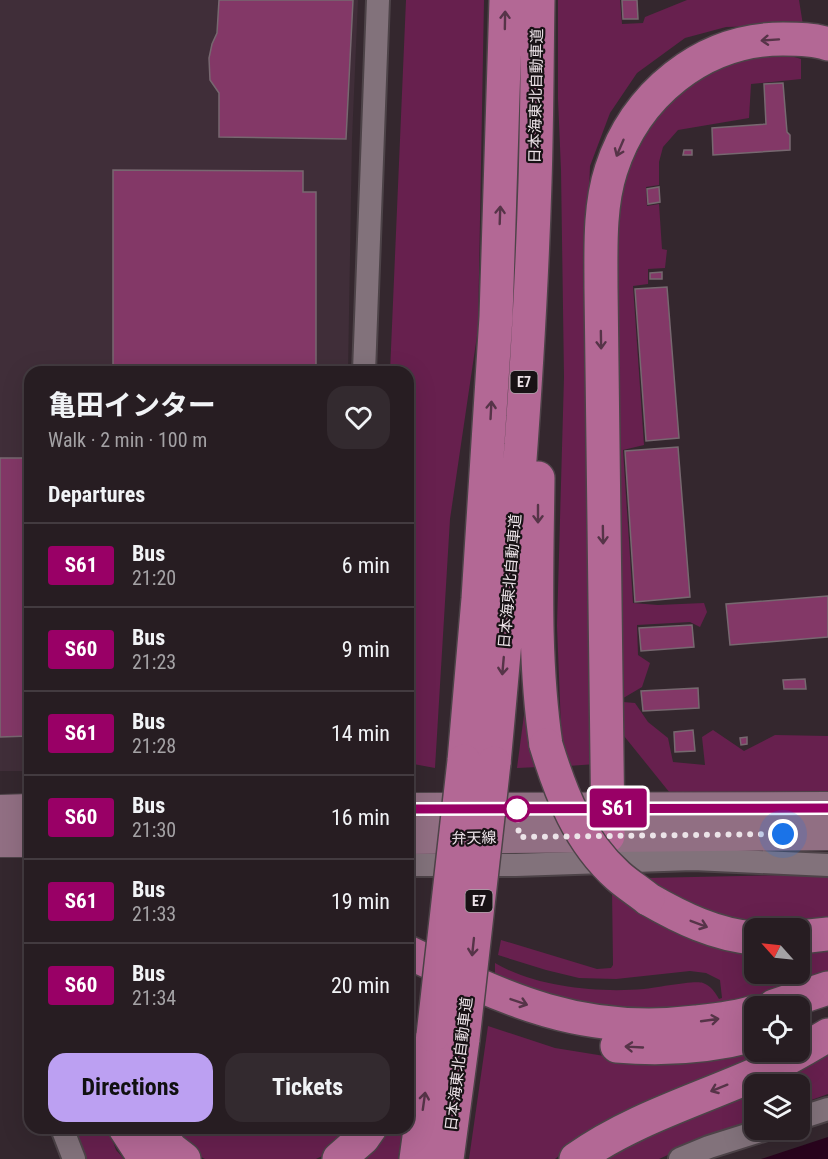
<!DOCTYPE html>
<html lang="en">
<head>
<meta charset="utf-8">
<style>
	:root { --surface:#271d22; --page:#332a2f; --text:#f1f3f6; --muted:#a4a2a5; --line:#433b40; --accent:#bca0f2 }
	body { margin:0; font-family:"Roboto Condensed","Noto Sans JP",sans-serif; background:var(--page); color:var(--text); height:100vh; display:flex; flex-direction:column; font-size:22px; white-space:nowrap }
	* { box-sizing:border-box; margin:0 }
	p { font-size:20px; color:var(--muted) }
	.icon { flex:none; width:33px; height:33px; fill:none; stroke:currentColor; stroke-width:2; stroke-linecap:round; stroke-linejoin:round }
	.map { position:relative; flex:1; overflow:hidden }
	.panel { position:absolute; left:24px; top:366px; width:390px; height:768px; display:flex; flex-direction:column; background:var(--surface); border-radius:18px; box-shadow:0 6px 24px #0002,0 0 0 2px var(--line) }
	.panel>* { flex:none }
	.badge { padding:0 12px; border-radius:4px; font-size:21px; line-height:39px }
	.needle { width:39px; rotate:297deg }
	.controls { position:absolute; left:744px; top:918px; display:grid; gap:12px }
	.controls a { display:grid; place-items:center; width:66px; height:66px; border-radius:12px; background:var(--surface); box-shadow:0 6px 24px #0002,0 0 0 2px var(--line); font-size:30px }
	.you { position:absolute; width:30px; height:30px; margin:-15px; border:4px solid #fff; border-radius:50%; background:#1a73e8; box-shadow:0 0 0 9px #1a73e833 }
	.map>.badge { position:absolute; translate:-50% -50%; box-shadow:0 0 0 3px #fff }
	h2 { padding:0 24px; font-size:22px; line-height:54px }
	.round { display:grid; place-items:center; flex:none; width:63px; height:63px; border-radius:18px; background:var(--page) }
	.overview { display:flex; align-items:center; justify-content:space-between; height:102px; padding:0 24px }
	h1 { font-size:28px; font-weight:700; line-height:45px }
	.button { display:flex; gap:12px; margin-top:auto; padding:12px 24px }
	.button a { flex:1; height:69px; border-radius:18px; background:var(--accent); color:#111; font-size:24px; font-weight:700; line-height:69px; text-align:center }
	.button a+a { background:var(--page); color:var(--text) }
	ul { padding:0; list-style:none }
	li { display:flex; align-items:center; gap:18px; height:84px; padding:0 24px; border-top:2px solid var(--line) }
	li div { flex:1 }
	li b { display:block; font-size:22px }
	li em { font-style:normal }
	li .badge { min-width:66px; font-weight:700; text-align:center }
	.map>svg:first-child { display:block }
</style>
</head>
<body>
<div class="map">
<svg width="828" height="1159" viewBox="0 0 828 1159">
	<rect width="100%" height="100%" fill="#34272e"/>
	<path fill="#402e39" d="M0 0H358L352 139 348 372H30V771H0Z"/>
	<path fill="#67204e" d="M406 0H484L478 329 450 519 435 768 408 763V372H390Z
		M558 0H620L622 24 643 23 645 17 687 0H799L803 25 726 27 685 38 637 73 610 113 590 166 588 214 596 764 568 766 562 753 557 626 564 377 561 170 558 99Z
		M784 54 801 59V79L751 84 749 118 678 130 663 147 659 162V185L646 187 647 206 659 204 662 249 667 250 665 268 648 269V284L633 286 644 445 623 450 633 603 658 605 704 603 707 612 700 627 690 622 637 625 638 655 650 663 642 687 620 700 613 297 618 212 626 173 645 137 666 104 711 69 746 60Z
		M529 677 539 767 517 768Z
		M623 702 635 703 648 722 668 738 673 762 705 765 702 737 713 730 744 751 775 735 828 736V796L674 798 620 731 612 713Z
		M828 874V919L817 922 770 926 736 922 664 894 646 878Z
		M408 877H416L412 936 408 934Z
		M612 889 754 951V974H800V950L828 947V972C787 987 744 1002 700 1009 687 1012 672 1009 659 1009 603 1008 546 1000 495 973V963C535 987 598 993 644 989 656 988 694 980 703 983 711 986 715 992 719 999L722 998 720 980 706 973 690 971 616 979 579 978 546 970 498 955 501 940 597 969 611 968 613 965Z
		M488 1026 555 1048 623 1059 696 1063 754 1051 765 1052 771 1058 565 1151 555 1159H469Z
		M828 1054V1094L800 1104V1084H770Z
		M754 1093V1122L703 1139 659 1159H600L679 1122Z
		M68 1128H108L116 1150 124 1159H81Z
		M170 1128H358L328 1153 316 1159H205L197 1155Z
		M388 1128H403L398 1159H362L368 1154Z"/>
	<path fill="#29041d" d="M828 1137V1159H761Z"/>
	<path fill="#833867" stroke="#776870" stroke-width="1.5" d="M219 0H353L346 139 219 137V93L210 80 209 58 212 44 217 33Z
		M622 0H637L638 19H623Z
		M783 83 787 132 790 135V150L713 155 712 128 766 124 764 84Z
		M684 150H692V155H683Z
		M113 170 303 171V192H316V372H113Z
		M659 187 660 202 648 204 647 189Z
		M662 272V279H650V273Z
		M667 287 679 438 646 441 635 289Z
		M678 447 690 597 635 602 625 451Z
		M0 458H30V736L0 737Z
		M828 596V637L730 645 726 604Z
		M692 625 694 647 641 651 639 628Z
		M805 679 806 689H784L783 680Z
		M698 688 699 708 643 711 641 691Z
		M693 730 695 751 675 752 674 732Z
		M747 737V744L741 745 740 738Z"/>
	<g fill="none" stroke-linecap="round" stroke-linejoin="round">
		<g stroke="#4d4348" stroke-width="26">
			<path id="street" d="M364 372 378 0
				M408 865H516L693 859 828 865
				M800 1118 828 1109
				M62 1128 74 1159
				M680 1159 709 1147 763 1130"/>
		</g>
		<g stroke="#4d4348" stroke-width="34">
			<path id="secondary" d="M408 809 828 808
				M0 811 30 810
				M408 838 828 834
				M0 841H30"/>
		</g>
		<g stroke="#4d4348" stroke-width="36">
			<path id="highway" d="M538 478C537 568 533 657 546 745
				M464 761 478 599 496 317 506 0
				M494 763C512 570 529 376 535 182 537 121 537 61 538 0
				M608 836 601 288C601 250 599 207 611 170 635 95 702 39 783 39 798 39 814 39 828 44
				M648 899C681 918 716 935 754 938
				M800 937 828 934
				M408 952C507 1000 582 1036 696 1022 715 1020 736 1018 754 1012
				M774 1006 828 988
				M617 1046C663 1050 709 1047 754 1035
				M125 1128 145 1159
				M154 1128 171 1149 184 1159
				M339 1159 363 1138 370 1128
				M416 1159 433 1035
				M447 1159 463 1039
				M576 1159C632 1119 701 1099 763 1071 786 1060 807 1048 828 1035"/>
		</g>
		<use href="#street" stroke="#82727b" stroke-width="22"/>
		<use href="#secondary" stroke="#916f83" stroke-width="32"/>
		<use href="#highway" stroke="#b36895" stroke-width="33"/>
		<g stroke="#4d4348" stroke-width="36" stroke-linecap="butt">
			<path id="highway-bridge" d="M546 745C561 794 579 841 618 876 627 884 638 891 648 899
				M433 1035 464 761
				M463 1039 494 763"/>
		</g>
		<use href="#highway-bridge" stroke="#b36895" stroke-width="33"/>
	</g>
	<defs><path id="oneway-shaft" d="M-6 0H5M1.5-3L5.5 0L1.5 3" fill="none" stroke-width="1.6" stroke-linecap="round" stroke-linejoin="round" transform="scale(1.5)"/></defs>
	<g stroke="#563448">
		<use href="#oneway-shaft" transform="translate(505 20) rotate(-89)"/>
		<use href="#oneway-shaft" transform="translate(770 40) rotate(176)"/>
		<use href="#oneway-shaft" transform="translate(620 148) rotate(113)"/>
		<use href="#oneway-shaft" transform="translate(500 215) rotate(-88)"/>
		<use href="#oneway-shaft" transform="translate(601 340) rotate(89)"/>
		<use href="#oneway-shaft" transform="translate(491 410) rotate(-87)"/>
		<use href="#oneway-shaft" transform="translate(538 514) rotate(90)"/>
		<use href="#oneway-shaft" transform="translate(603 535) rotate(89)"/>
		<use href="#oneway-shaft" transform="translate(503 666) rotate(95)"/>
		<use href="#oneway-shaft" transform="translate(699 924) rotate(21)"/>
		<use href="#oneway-shaft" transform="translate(473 947) rotate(96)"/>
		<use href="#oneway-shaft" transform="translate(519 1002) rotate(19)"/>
		<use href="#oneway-shaft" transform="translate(710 1020) rotate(-8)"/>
		<use href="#oneway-shaft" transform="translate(634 1047) rotate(-177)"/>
		<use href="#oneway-shaft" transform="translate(719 1088) rotate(158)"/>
		<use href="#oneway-shaft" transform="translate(424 1101) rotate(-82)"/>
	</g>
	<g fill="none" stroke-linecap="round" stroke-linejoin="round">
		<g stroke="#fff" stroke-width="14">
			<path id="line" d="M408 809 828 808"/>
		</g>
		<use href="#line" stroke="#906" stroke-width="9"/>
		<path stroke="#ece3e8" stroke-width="6" stroke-dasharray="0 10.8" d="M517 809 519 837 783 834"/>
	</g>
	<circle fill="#fff" stroke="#906" stroke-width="3" cx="517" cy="809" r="12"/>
	<g text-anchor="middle" stroke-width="4.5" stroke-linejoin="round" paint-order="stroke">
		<g fill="#181215" stroke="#aca4a9" stroke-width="1.5">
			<rect x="510.5" y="371" width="27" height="22" rx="4.5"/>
			<rect x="465.5" y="890" width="27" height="22" rx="4.5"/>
		</g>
		<g font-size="14" font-weight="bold" fill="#ece3e8">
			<text x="524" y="387">E7</text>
			<text x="479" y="906">E7</text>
		</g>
		<g font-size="15" fill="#ece3e8" stroke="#181215">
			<text transform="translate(536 96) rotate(-89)" y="5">日本海東北自動車道</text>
			<text transform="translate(510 581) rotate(-85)" y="5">日本海東北自動車道</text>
			<text transform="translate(474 838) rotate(-1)" y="5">弁天線</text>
			<text transform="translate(459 1064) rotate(-83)" y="5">日本海東北自動車道</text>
		</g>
	</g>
</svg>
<div class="controls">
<a><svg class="needle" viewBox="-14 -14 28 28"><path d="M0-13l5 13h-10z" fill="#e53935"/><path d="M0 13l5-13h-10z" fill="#a4a2a5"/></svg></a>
<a><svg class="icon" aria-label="locate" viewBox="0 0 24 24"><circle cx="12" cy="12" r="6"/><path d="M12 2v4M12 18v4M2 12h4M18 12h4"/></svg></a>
<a><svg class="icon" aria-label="layers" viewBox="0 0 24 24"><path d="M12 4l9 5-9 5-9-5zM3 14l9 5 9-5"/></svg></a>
</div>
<div class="you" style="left:783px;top:834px"></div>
<b class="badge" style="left:618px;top:808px;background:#906;color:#fff">S61</b>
<section class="panel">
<div class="overview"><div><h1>亀田インター</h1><p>Walk · 2 min · 100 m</p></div><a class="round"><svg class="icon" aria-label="heart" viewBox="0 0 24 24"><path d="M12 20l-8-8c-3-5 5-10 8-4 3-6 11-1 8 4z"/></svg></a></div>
<h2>Departures</h2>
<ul>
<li><span class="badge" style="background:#906;color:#fff">S61</span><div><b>Bus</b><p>21:20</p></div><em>6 min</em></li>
<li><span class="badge" style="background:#906;color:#fff">S60</span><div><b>Bus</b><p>21:23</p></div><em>9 min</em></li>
<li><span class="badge" style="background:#906;color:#fff">S61</span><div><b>Bus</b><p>21:28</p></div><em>14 min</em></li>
<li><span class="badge" style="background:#906;color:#fff">S60</span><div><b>Bus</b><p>21:30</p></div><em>16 min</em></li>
<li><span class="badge" style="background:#906;color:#fff">S61</span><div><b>Bus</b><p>21:33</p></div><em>19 min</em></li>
<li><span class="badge" style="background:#906;color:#fff">S60</span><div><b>Bus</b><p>21:34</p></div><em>20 min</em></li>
</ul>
<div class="button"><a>Directions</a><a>Tickets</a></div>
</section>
</div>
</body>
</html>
